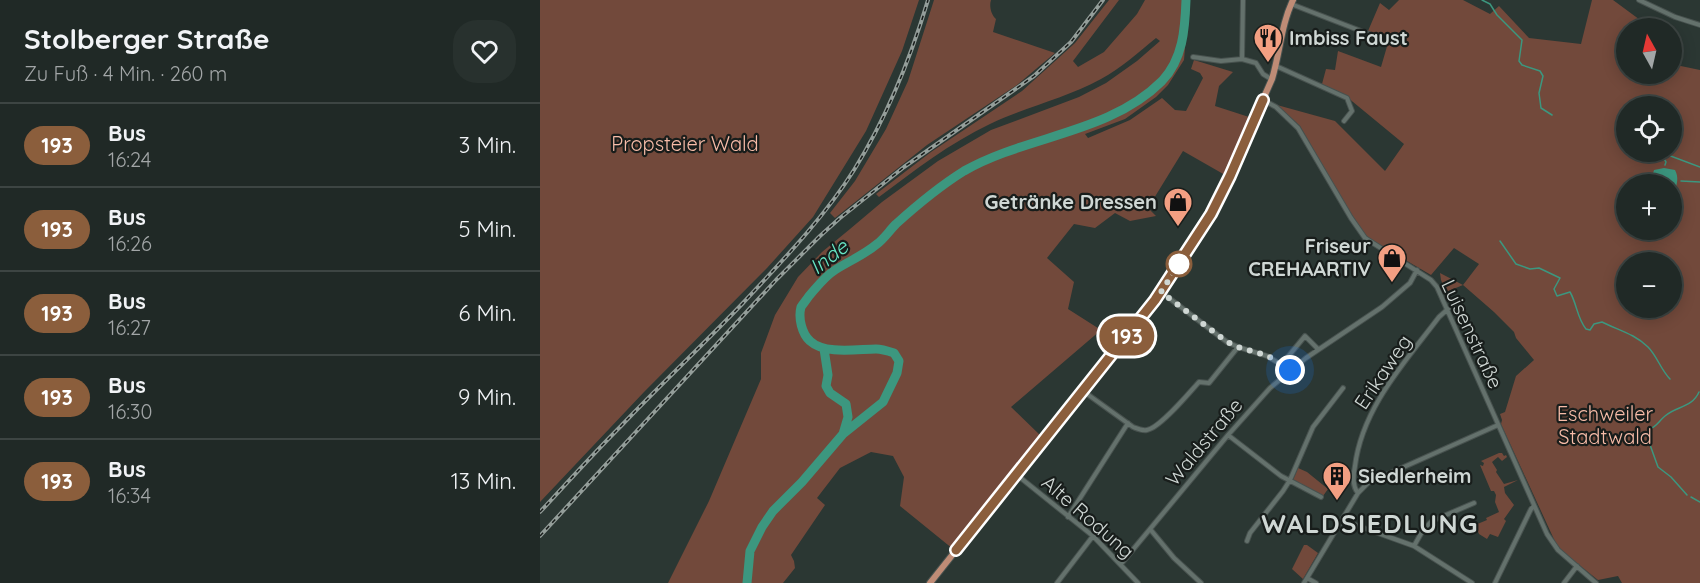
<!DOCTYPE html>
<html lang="de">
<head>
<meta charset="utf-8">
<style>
	:root { --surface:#202926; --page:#28312e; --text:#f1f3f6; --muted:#a2a6a7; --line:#3d4543 }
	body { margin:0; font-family:Quicksand,sans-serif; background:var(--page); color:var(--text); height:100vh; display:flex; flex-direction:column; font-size:22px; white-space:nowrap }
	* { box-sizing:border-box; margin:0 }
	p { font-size:20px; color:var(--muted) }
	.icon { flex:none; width:33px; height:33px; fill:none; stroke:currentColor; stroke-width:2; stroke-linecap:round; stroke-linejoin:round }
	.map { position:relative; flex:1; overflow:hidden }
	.panel { display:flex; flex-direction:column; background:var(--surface); width:540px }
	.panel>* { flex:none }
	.badge { padding:0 12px; border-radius:20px; font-size:21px; line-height:39px }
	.needle { width:39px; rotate:352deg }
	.fabs { position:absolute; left:1076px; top:18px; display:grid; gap:12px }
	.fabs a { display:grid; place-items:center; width:66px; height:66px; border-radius:50%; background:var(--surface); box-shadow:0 3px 15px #0003,0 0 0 2px var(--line); font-size:30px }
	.you { position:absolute; width:30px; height:30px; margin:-15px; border:4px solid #fff; border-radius:50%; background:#1a73e8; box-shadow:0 0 0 9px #1a73e833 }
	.map>.badge { position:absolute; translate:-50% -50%; box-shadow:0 0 0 3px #fff }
	.round { display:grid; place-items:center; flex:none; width:63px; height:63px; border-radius:24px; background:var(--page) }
	.headline { display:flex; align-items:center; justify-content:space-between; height:102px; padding:0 24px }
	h1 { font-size:28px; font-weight:700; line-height:45px }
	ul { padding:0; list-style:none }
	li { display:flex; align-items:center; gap:18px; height:84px; padding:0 24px; border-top:2px solid var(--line) }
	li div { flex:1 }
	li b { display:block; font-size:22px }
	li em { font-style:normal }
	li .badge { min-width:66px; font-weight:700; text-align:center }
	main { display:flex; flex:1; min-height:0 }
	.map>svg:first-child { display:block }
</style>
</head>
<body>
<main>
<section class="panel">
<div class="headline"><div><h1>Stolberger Straße</h1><p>Zu Fuß · 4 Min. · 260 m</p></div><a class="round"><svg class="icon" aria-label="heart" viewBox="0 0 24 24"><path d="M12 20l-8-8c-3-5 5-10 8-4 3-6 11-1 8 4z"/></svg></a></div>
<ul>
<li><span class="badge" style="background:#8b5e3c;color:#fff">193</span><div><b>Bus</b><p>16:24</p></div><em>3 Min.</em></li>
<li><span class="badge" style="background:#8b5e3c;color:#fff">193</span><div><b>Bus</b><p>16:26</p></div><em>5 Min.</em></li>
<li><span class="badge" style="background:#8b5e3c;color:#fff">193</span><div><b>Bus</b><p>16:27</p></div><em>6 Min.</em></li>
<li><span class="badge" style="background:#8b5e3c;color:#fff">193</span><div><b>Bus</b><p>16:30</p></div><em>9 Min.</em></li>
<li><span class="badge" style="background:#8b5e3c;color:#fff">193</span><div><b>Bus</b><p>16:34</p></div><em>13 Min.</em></li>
</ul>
</section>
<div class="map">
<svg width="1160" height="583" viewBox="0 0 1160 583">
	<rect width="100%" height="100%" fill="#2b3733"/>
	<path fill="#72493b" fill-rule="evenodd" d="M0 0H379L362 51 326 131 273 217 227 268 104 392 0 502Z
		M394 0H451C449 6 451 15 456 19L453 32 515 53 477 85 387 145 295 218 290 213 315 181 346 129 368 81Z
		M569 0H579L533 61 538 67 564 52 597 14 605 0H649L644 60 628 85 616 97 585 119 545 134 548 138 590 120 622 98 635 110 646 111 663 78 660 73 651 69 654 60 693 72 679 86 675 106 709 117 685 175 643 151 608 208 616 216 590 221 575 213 555 228 534 224 507 258 534 282 528 309 561 330 471 407 502 437 413 549 360 506 364 477 353 456 331 452 300 468 277 498 285 505 251 555 254 561 255 568 243 583H128L169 501 221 379V353L235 315 258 277 282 252 310 229 342 202 398 161 451 130 539 97 566 83 597 61 620 41 616 38C599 52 581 68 561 79 526 98 486 107 450 124 410 143 375 170 339 197L336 194 391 152 482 91 535 43Z
		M859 0H923L950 14 959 6 989 38 1041 44 1052 0H1073L1111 28H1086V74H1131V34L1138 46 1136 65 1160 70V583H1082L1078 576 1058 580 1018 548 961 424 962 420 960 414 965 412 976 376 994 360 976 338 974 332 954 312 923 285 906 292 901 280 900 273 923 285 939 264 914 248 891 275 826 237 803 201 760 126 737 105 795 121 845 171 864 144 807 97 782 84 786 69 795 70 798 51 841 67 848 43 838 35 828 31 840 3 849 10ZM1086 106H1131V152H1086ZM1086 184H1131V230H1086ZM1086 262H1131V308H1086Z
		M959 453H962L964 456 966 455 967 457 962 461 958 457 952 462 957 470 956 472 964 484 978 480 964 487 965 493 974 505 964 519 966 521 958 537 950 534 947 539 939 534 935 525 947 520 946 518 959 512 955 502 956 495 954 491H951L940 465 943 466 944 463 941 461Z
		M758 468 767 472 788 489 783 496 753 480Z
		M764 545H767L778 553 763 579 752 569Z"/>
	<path fill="#3c977f" d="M1124 168 1135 170C1139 178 1137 183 1135 191L1131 192V184H1110L1114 170Z"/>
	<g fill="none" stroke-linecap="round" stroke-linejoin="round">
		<path stroke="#3c977f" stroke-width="1.5" d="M942 0 950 4 957 15 982 40 979 61 982 65 1000 71 1003 76 999 93 1001 108 1012 115
			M1120 152 1160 167
			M1124 152 1123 157 1126 162 1125 165
			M1141 181 1160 182
			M960 241 976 264 990 269 999 268 1020 278 1014 289 1017 296 1030 292C1037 304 1037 318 1046 329L1050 330 1054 324 1062 322C1078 330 1095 334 1108 347 1117 356 1121 370 1130 379
			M1147 495 1131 477 1118 467 1109 442 1110 429C1117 426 1119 421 1125 416 1136 406 1152 408 1159 392
			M1151 497 1160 502"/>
		<path stroke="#3c977f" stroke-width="9" d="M284 349 288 375 286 386 290 393 306 404 308 417 303 434
			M207 583 210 551 222 527 233 511 262 482 303 434 343 402 357 373 359 361 354 353C348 351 342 349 336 349 318 349 285 355 270 341 262 334 258 318 261 307 263 304 267 299 269 296 277 287 284 277 295 270 309 261 324 255 337 244 344 239 349 231 356 224 377 205 400 186 424 171 487 135 569 134 622 81 643 59 645 29 646 0"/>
		<g stroke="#48524f" stroke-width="6">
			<path id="street" d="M1099 0 1135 17 1160 25
				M751 4 839 38
				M653 57 681 61 702 59 716 63 723 74 731 79
				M702 59 703 0
				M736 66 807 98 812 111 804 121
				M723 100 736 107 758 128 811 218 825 238 891 280 897 287 1007 534 1018 550 1056 583
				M621 292 687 342 698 347 727 356 750 370
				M742 364 765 336 778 349
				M543 391 593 427C598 429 602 431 607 430 620 428 649 393 659 382L669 383 698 347
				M688 435 741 476 781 497
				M477 475 553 536 598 583
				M818 493C812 486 813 476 815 466 822 408 865 362 899 317L908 309
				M528 517 588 423
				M802 520 874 546 932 583
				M610 529 634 558 661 583
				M707 541 710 533 743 491 750 480 773 427 803 388
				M874 546 883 530 892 521 934 503
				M581 564 688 435 730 388 766 358 842 307 870 283 877 270
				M767 578 776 583
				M517 583 553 536
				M764 583 818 493 828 483 958 425
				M955 583 991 509 994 506
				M1024 583 1037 566"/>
		</g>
		<g stroke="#48524f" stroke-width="8">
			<path id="primary" d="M390 583 615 300 639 264 676 205 732 79C740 53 741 25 753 0"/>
		</g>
		<use href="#street" stroke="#64716c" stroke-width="4"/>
		<use href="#primary" stroke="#bf8c76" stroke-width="6"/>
		<g stroke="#949e9a" stroke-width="4">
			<path id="rail" d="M0 512C27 483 53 454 81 426 121 384 163 345 203 303 242 261 283 219 314 170 347 117 370 60 388 0
				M0 536 236 280 280 236 300 218 364 167 494 76 531 42 563 0"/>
		</g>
		<use href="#rail" stroke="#181d1b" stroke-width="1.5" stroke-dasharray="4.5" stroke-linecap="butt"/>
	</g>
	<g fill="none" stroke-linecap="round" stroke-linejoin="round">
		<g stroke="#fff" stroke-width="14">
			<path id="line" d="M416 550 615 300 671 214 690 176 723 100"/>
		</g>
		<use href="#line" stroke="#8b5e3c" stroke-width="9"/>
		<path stroke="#cfd7d4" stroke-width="6" stroke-dasharray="0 10.8" d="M639 264 621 292 687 342 698 347 728 356 750 370"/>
	</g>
	<defs>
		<g id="restaurant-pin" transform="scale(1.5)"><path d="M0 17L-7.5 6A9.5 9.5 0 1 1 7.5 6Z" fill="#f39f82" stroke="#181d1b"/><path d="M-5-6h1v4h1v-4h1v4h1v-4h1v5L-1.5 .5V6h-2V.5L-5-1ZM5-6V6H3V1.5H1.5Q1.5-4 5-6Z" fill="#111"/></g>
		<g id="shop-pin" transform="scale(1.5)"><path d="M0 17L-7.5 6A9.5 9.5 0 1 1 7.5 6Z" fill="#f39f82" stroke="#181d1b"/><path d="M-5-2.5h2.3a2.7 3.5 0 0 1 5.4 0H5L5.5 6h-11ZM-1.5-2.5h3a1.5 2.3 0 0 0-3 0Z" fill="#111"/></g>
		<g id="building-pin" transform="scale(1.5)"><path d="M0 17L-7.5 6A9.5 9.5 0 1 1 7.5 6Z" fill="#f39f82" stroke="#181d1b"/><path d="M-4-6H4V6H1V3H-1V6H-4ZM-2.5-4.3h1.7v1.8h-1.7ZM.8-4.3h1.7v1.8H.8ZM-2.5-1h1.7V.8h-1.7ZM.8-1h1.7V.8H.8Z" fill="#111"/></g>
	</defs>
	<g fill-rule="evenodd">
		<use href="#restaurant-pin" x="728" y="38"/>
		<use href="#shop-pin" x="638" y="202"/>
		<use href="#shop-pin" x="852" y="258"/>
		<use href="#building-pin" x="797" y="476"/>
	</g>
	<circle fill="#fff" stroke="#8b5e3c" stroke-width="3" cx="639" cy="264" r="12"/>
	<g text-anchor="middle" stroke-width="4.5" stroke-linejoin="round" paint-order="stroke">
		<g font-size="20" font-weight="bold" fill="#cfd7d4" stroke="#181d1b" text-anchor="start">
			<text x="749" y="45">Imbiss Faust</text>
			<text x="617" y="209" text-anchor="end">Getränke Dressen</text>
			<text x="831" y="253" text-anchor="end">Friseur<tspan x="831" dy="23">CREHAARTIV</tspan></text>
			<text x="818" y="483">Siedlerheim</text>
		</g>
		<g font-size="20" fill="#f8bca8" stroke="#181d1b">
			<text x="145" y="151">Propsteier Wald</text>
			<text x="1065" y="421">Eschweiler<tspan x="1065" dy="23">Stadtwald</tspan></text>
		</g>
		<g font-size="20" fill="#cfd7d4" stroke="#181d1b">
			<text transform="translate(932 334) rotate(65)" y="7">Luisenstraße</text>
			<text transform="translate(843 372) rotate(-56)" y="7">Erikaweg</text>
			<text transform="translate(664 442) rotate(-50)" y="7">Waldstraße</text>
			<text transform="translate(548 517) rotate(41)" y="7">Alte Rodung</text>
		</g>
		<g font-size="21" font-style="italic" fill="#67e6c4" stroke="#181d1b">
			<text transform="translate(289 257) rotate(-38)" y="7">Inde</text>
		</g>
		<g font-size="26" font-weight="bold" letter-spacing="1.5" fill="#cfd7d4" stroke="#181d1b">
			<text x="830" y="533">WALDSIEDLUNG</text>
		</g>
	</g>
</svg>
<div class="fabs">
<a><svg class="needle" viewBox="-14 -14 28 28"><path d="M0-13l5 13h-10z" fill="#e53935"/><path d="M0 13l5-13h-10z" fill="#a2a6a7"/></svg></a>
<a><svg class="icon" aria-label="locate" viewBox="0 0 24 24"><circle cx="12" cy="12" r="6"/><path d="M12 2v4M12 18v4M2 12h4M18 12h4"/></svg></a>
<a>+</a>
<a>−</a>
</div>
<div class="you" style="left:750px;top:370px"></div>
<b class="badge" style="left:587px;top:336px;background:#8b5e3c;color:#fff">193</b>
</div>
</main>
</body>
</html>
